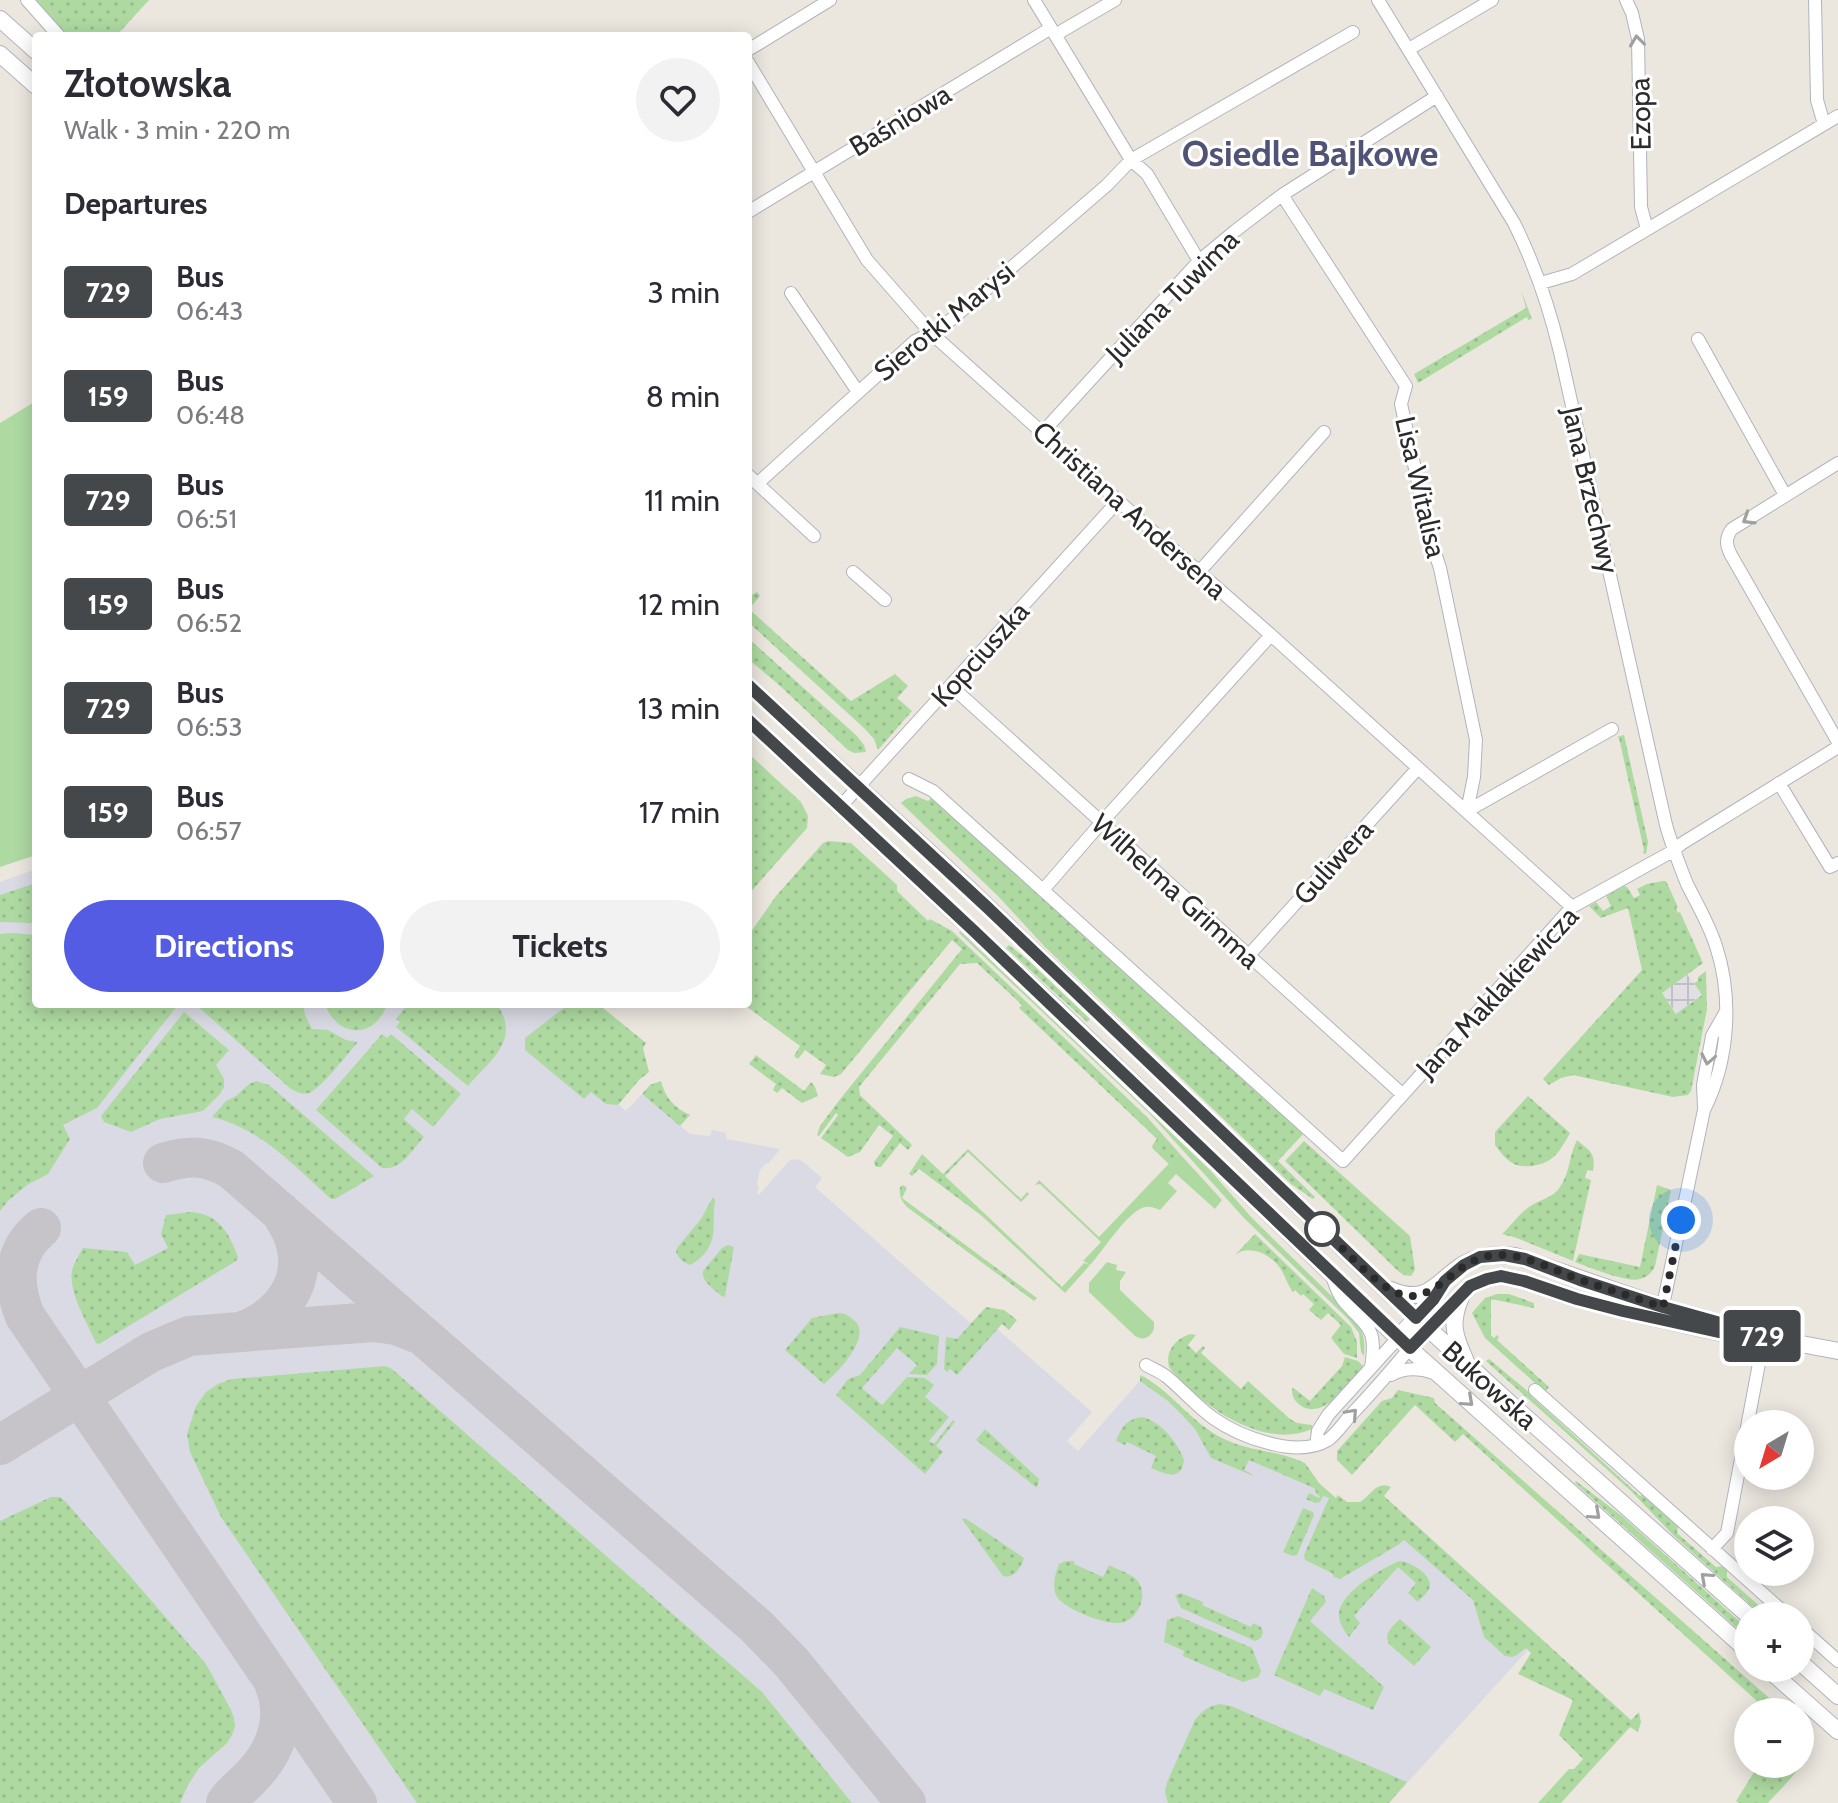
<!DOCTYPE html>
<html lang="en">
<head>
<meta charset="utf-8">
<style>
	:root { --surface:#fff; --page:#f2f2f3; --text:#2b2b33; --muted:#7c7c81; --accent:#535ce3 }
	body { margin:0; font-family:Cabin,sans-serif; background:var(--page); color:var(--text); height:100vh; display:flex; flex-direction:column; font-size:30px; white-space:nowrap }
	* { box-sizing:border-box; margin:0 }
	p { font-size:26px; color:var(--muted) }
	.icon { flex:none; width:44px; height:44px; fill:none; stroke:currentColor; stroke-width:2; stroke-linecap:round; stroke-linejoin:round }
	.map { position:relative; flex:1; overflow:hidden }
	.sheet { position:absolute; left:32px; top:32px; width:720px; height:976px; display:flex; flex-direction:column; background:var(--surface); border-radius:8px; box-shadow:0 4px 20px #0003 }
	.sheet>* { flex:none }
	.badge { padding:0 16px; border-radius:6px; font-size:28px; line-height:52px }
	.needle { width:52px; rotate:218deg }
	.controls { position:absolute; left:1734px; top:1410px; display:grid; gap:16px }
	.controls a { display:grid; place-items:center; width:80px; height:80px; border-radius:50%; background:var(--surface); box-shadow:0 4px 20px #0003; font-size:40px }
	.you { position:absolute; width:40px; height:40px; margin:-20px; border:6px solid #fff; border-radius:50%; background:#1a73e8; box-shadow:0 0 0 12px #1a73e833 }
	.map>.badge { position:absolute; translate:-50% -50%; box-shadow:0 0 0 4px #fff }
	h2 { padding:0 32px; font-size:30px; line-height:72px }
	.round { display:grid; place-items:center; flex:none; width:84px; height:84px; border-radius:42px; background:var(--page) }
	.overview { display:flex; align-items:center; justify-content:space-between; height:136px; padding:0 32px }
	h1 { font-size:38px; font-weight:800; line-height:60px }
	.cta { display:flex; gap:16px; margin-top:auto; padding:16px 32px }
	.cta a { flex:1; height:92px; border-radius:48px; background:var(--accent); color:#fff; font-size:32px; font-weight:800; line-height:92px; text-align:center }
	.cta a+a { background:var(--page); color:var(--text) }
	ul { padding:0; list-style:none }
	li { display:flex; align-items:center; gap:24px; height:104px; padding:0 32px }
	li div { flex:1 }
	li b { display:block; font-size:30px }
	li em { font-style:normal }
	li .badge { min-width:88px; font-weight:700; text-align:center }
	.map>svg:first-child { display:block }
</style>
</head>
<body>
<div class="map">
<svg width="1838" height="1803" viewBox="0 0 1838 1803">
	<defs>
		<pattern id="industrial-grid" width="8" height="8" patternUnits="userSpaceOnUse" patternTransform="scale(2)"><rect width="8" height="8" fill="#e1dee4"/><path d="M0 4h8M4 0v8" fill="none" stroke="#c1bfc4"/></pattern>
		<pattern id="grass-dots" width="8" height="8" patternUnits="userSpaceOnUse" patternTransform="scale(2)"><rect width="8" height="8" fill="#aedaa2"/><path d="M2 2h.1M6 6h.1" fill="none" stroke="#96bb8c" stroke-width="1.8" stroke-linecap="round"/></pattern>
	</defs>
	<rect width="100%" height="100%" fill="#ebe7df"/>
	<path fill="url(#industrial-grid)" d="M1687 974 1702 994 1677 1014 1661 993Z"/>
	<path fill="#dadae4" d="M36 869V1004H573L589 1081 626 1111 642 1094 690 1134 710 1136 712 1130 726 1133V1139L780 1149 768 1164 766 1163 760 1170 757 1183 759 1187 757 1193 759 1195 789 1161 795 1159 802 1161 822 1178 815 1187 933 1291 971 1323 980 1314 1092 1412 1067 1441 1078 1451 1144 1376 1208 1438 1317 1485 1386 1549 1407 1526 1535 1642 1389 1803H0V882Z"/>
	<path fill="url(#grass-dots)" d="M33 0H149L116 36H67Z
		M1521 290 1532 319 1528 320 1527 317 1418 383 1414 374 1526 308Z
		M757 592 760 596 749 609 851 701 895 674 908 686 897 698 912 711 878 750 874 739 864 728 748 622V597Z
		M748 638 857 736 864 745 866 752 854 753 848 750 778 684 748 659Z
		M1624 735 1648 842 1646 854 1643 853 1644 850 1619 738 1617 737Z
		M748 753 801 802 808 816 807 828 748 895Z
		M916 796 928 801 931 798 1304 1133 1278 1161 1315 1197 1313 1199 1291 1184 1043 945 998 896 901 803 906 799Z
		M828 841 851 843 897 885V891L928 921 930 919 952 931 1147 1117 1179 1153 1169 1164 1153 1149 1152 1146 1157 1139 1019 1008 1022 1005 977 963 960 964 859 1087 860 1095 912 1145 908 1150 900 1143 881 1167H876L874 1162 893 1136 879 1125 860 1152 848 1157 821 1138 838 1115 836 1113 819 1136 817 1135 820 1126 841 1098 962 949 952 940 841 1074 834 1077 820 1074 826 1065 805 1050 798 1059 794 1056 800 1046 743 1004H748V936L776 896 823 843Z
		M1663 881H1666L1678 907 1676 908 1678 913 1680 912 1703 963 1662 993 1676 1014 1702 995 1694 983 1698 981V977L1706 971 1707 1009 1691 1091 1688 1095 1673 1097 1573 1075 1561 1078 1549 1085 1543 1079 1642 970 1628 908 1601 918 1589 906 1596 902 1603 911 1611 906 1606 896 1624 886 1627 887 1634 898 1640 895 1637 889 1647 884Z
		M36 883V923L0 922V895Z
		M11 933 36 935V1004H175L177 1006 97 1108 63 1125 70 1139 48 1174 27 1185 8 1201 0 1211V934Z
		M1009 945 1029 961 1090 1019 1087 1022 1006 948Z
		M195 1004H303L305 1015 312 1029 328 1030 346 1040 358 1042C348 1053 321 1089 309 1093 302 1095 297 1092 291 1089Z
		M325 1004H387C375 1040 337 1038 325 1004Z
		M408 1004H497C521 1041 491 1059 468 1086L396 1027 400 1022 396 1019Z
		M569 1004H598L646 1043 643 1048 649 1072 639 1080 618 1105 606 1104 591 1092 584 1099 525 1050V1038Z
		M184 1012 229 1050 216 1065 224 1079V1087L220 1094 203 1111 160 1119 131 1132 104 1122 101 1116Z
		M382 1034 387 1038 391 1034 461 1094 433 1127 412 1109 404 1119 424 1137C412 1150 401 1171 382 1168L316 1110Z
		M756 1055 804 1091 811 1082 815 1087 818 1096 802 1103 782 1088 777 1093 773 1090 776 1084 749 1064Z
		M256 1081 269 1085 374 1176 335 1199H331C294 1166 262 1129 212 1117L226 1101 236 1096 249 1084Z
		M661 1081C665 1098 675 1108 690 1115L680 1126 642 1094 650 1085Z
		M1528 1096 1570 1133C1560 1151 1554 1163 1532 1166 1523 1167 1515 1166 1508 1160 1503 1156 1499 1150 1495 1145V1132Z
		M1577 1140C1590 1151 1596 1153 1593 1171L1587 1170 1585 1178 1591 1180 1573 1261 1517 1238 1502 1234C1511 1226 1519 1214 1529 1207 1540 1199 1552 1199 1560 1187 1570 1173 1569 1155 1577 1140Z
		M1304 1141 1410 1236 1415 1270 1411 1276 1404 1275 1398 1271 1285 1161Z
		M968 1149 1021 1199 1027 1192 1029 1194 1021 1202 968 1152 945 1176 1062 1287 1084 1263 1090 1265 1065 1293 982 1216 919 1169 912 1176 909 1174 922 1154 943 1174Z
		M903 1185 907 1188 902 1198 1037 1298 1034 1301 907 1207C901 1201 899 1195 900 1187Z
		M1657 1185 1671 1190 1655 1266C1652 1272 1648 1277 1640 1279 1626 1283 1589 1267 1575 1262L1579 1254 1640 1267Z
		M713 1197 715 1200C711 1230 721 1245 691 1265 684 1263 679 1259 676 1252L677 1248 701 1219Z
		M191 1212C219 1214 229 1233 238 1257L236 1261 99 1344 96 1343C88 1324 68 1292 72 1271 74 1263 79 1255 83 1248L127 1252 135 1265 168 1248 161 1234 166 1215Z
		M1255 1234 1351 1327 1357 1342V1358L1344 1354 1331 1338 1341 1325 1328 1313 1321 1320 1309 1310 1314 1304 1303 1294 1301 1296 1295 1290 1293 1292C1287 1284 1285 1275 1280 1268 1270 1254 1250 1244 1235 1255Z
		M728 1245 734 1247 725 1296 723 1297C715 1290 701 1282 703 1271L722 1248Z
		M1497 1294H1509L1534 1303V1308L1491 1299V1335L1494 1338 1497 1335 1499 1337 1497 1340 1549 1387 1545 1392 1485 1338 1472 1313 1485 1298Z
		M986 1307 1004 1310 1017 1320 1009 1330 1002 1324 957 1375 950 1369 947 1372 944 1369 946 1337 957 1339Z
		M838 1313C846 1313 849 1316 855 1321 872 1337 837 1373 824 1384L785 1350 812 1318Z
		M900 1327 939 1336 937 1364 927 1375 909 1374 917 1365 897 1348 862 1388 882 1405 907 1377 925 1378 934 1385 925 1397 949 1417 929 1441 934 1444 953 1420 955 1422 936 1446 943 1452 925 1474 836 1395 848 1379 860 1375Z
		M1191 1334 1196 1335 1188 1345 1196 1353 1203 1346 1205 1348 1201 1353 1241 1389 1248 1381 1290 1419 1297 1423 1312 1425V1429C1263 1451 1198 1404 1169 1367 1165 1351 1176 1338 1191 1334Z
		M1345 1357 1358 1361 1363 1366C1352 1383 1322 1422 1300 1405 1293 1400 1292 1395 1292 1388L1295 1389 1310 1401 1342 1366Z
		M1489 1359 1531 1394V1396L1640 1496 1643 1494 1678 1527 1677 1533 1716 1567 1723 1566 1727 1570V1577L1765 1611 1772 1610 1776 1613V1616H1763L1674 1536 1632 1492 1486 1361Z
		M385 1366 392 1369 762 1692 852 1803H417L221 1517 190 1452 187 1434 196 1406 206 1392 218 1384 232 1379Z
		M1140 1375C1169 1389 1190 1421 1220 1437 1248 1452 1279 1450 1305 1463L1319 1483 1336 1498 1338 1495 1347 1502H1360C1371 1495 1377 1480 1391 1487L1384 1496 1631 1720 1639 1712 1641 1722 1638 1732 1630 1727 1561 1803H1538L1569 1769H1574L1583 1759 1559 1735 1573 1700 1518 1674 1531 1653 1526 1648 1517 1655 1512 1657 1505 1656 1484 1637 1473 1600 1404 1540 1398 1545 1340 1579 1334 1577 1332 1573 1305 1560 1304 1555 1329 1498 1323 1496 1320 1502 1315 1503 1306 1499 1309 1493 1319 1498 1320 1496 1317 1494 1314 1488 1249 1460 1244 1470 1252 1474 1251 1475 1211 1458 1195 1429 1182 1415 1168 1401 1140 1381Z
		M1398 1390 1434 1398 1435 1403 1785 1712H1769L1463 1434 1455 1442 1415 1405 1352 1475 1337 1460V1451L1382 1401 1392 1398Z
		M1142 1417C1162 1422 1177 1442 1184 1460 1181 1482 1166 1474 1151 1468L1156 1456 1127 1442 1125 1445 1116 1441C1121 1427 1127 1419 1142 1417Z
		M985 1429 1039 1479 1037 1488 976 1440Z
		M1576 1481 1622 1516 1748 1629V1638L1575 1483Z
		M51 1497H60L66 1502 206 1664 231 1710 234 1718 235 1727 232 1735 227 1743 199 1768 188 1785 180 1803H0V1521Z
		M1303 1508 1313 1512 1314 1515 1297 1555 1293 1556 1283 1552Z
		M965 1518 1024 1558C1021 1568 1014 1579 1003 1576L962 1519Z
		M1066 1561H1074V1564L1103 1577 1109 1565C1118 1570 1130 1573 1137 1580 1149 1594 1139 1617 1124 1622 1110 1628 1061 1608 1056 1595 1052 1585 1055 1574 1059 1564Z
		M1399 1561C1409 1561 1430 1573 1430 1585 1430 1591 1422 1597 1418 1602L1408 1593 1416 1583 1398 1567 1354 1616 1360 1623 1349 1637C1344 1630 1338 1622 1339 1614 1340 1592 1381 1569 1399 1561Z
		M1312 1588 1324 1596 1326 1602 1310 1621 1384 1687 1373 1710 1324 1689 1320 1696 1274 1675Z
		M1181 1593 1203 1602 1202 1605 1251 1627 1253 1623 1261 1627 1263 1632 1261 1638 1255 1641 1181 1608 1175 1595Z
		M1178 1616 1252 1648 1261 1671 1258 1677 1243 1682 1183 1656 1184 1651 1164 1642 1167 1620Z
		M1400 1619 1431 1647 1414 1666 1389 1644C1383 1633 1393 1626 1400 1619Z
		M1220 1704 1231 1706 1407 1782 1389 1803H1168L1165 1792 1167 1782 1195 1720C1202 1711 1208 1706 1220 1704Z
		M1800 1726C1804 1732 1810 1743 1810 1750 1810 1760 1776 1794 1768 1803H1739L1736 1801 1756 1769 1765 1777 1776 1764H1800Z"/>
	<path fill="#aedaa2" d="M36 401V855L0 867V423Z
		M960 931 1210 1170 1252 1218 1351 1315C1362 1328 1366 1338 1364 1356L1361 1352 1359 1333 1348 1319 1244 1218 1150 1114 959 933Z
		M1179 1153 1222 1200 1215 1209 1176 1174 1168 1183 1177 1191 1160 1210C1153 1207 1147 1205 1140 1209 1125 1216 1102 1252 1090 1265L1083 1261 1101 1242 1040 1184 1035 1185 1039 1180 1099 1237Z
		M1107 1262 1117 1265 1116 1270 1126 1272 1120 1281V1290L1154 1322V1329C1150 1338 1143 1341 1135 1336L1089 1292V1283Z"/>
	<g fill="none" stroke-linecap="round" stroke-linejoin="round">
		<path stroke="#c6c4c8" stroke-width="40" d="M163 1163C190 1155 206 1155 231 1169L416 1330
			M41 1228C12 1252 12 1284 25 1316L357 1803
			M243 1331C283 1316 310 1279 293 1235 290 1227 285 1220 281 1212
			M0 1445 151 1352 189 1336 373 1322 396 1325 422 1335 756 1626 791 1662 906 1803
			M226 1803C233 1792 244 1785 252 1776 277 1750 288 1717 274 1683"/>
		<g stroke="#b2b3bd" stroke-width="14">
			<path id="street" d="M27 0 59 36
				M1034 0 1131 160 1147 174 1199 261
				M1378 0 1514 223C1535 265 1549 306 1560 352L1666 825C1672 846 1679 864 1687 884 1697 904 1709 924 1716 946 1733 998 1729 1061 1704 1110L1661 1315
				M1626 0 1632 13 1638 39 1641 207 1647 229
				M1815 0 1817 100 1824 124
				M1055 35 1115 0
				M1409 49 1492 0
				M748 50 830 0
				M748 62 867 260 931 333 1133 514 1271 635 1572 907
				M1282 195 1406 386 1401 404 1430 538 1440 568 1476 740 1474 777 1467 811
				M748 212 1051 28
				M1541 283 1572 274 1838 116
				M791 293 858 392
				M1698 339 1785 495
				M1042 433 1199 261 1235 231 1282 195 1437 96
				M1838 463 1732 529C1725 538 1726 545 1731 555L1838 742
				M748 475 814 536
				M758 483 915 341 931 333 952 319 1107 185 1131 160 1353 32
				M853 572 885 600
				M1199 572 1324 432
				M951 686 1402 1094
				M909 779 933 791 1343 1161 1572 907 1673 851 1681 844 1838 747
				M1779 783 1830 867 1838 863
				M841 806 1118 501
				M1467 811 1612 729
				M1043 890 1101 823 1271 635
				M1248 956 1418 768
				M1704 1107 1703 1085 1712 1036 1725 1013
				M1332 1276C1335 1284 1337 1293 1343 1300 1366 1328 1378 1325 1371 1367
				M1146 1365C1153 1369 1161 1372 1167 1377 1183 1390 1196 1406 1213 1418 1240 1437 1297 1459 1328 1440 1336 1434 1343 1424 1349 1417 1370 1395 1390 1372 1410 1348
				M1391 1375C1405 1367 1419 1368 1434 1373
				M1535 1390 1788 1616
				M1316 1445 1318 1431 1328 1415 1398 1338
				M1712 1549 1727 1533 1764 1337
				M1800 1627 1838 1661"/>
		</g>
		<g stroke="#b2b3bd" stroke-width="18">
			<path id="secondary" d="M0 19 36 51
				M0 54 36 86
				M748 685 968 888 1382 1286 1504 1398 1749 1616
				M748 720 1061 1013 1398 1338 1748 1651
				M1391 1290C1429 1306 1436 1281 1464 1264 1480 1255 1497 1254 1515 1256L1663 1307 1749 1331 1764 1337 1838 1351
				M1461 1297C1450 1323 1454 1335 1465 1359
				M1398 1338 1433 1300 1443 1284
				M1410 1348 1470 1286 1487 1279 1501 1276 1524 1281 1577 1299 1623 1311 1730 1335
				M1800 1662 1838 1696
				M1767 1668 1838 1731"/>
		</g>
		<use href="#street" stroke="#fff" stroke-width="12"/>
		<use href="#secondary" stroke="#fff" stroke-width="16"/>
	</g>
	<defs><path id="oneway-chevron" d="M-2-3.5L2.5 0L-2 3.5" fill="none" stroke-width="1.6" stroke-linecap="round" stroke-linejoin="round" transform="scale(2)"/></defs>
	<g stroke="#a0a0a0">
		<use href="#oneway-chevron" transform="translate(1637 41) rotate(-97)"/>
		<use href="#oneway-chevron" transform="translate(1748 519) rotate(148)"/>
		<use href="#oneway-chevron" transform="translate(1708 1059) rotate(101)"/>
		<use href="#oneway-chevron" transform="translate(1468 1401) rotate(42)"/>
		<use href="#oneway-chevron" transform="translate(1352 1414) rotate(-48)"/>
		<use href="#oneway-chevron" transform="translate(1595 1514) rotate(42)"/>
		<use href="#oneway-chevron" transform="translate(1706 1578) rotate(-138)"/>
	</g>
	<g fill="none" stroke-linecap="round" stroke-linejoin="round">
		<g stroke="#fff" stroke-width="18">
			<path id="line" d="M748 685 988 908 1416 1318 1433 1300 1445 1281 1464 1265 1480 1257 1504 1255 1525 1259 1580 1280 1663 1307 1749 1331 1764 1337 1746 1338 1623 1311 1577 1299 1524 1281 1501 1276 1487 1279 1470 1286 1410 1348 974 931 748 720"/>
		</g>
		<use href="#line" stroke="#45484a" stroke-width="12"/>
		<path stroke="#2b2b2b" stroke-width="8" stroke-dasharray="0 14.4" d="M1322 1229C1344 1247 1383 1298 1413 1296 1424 1296 1438 1286 1446 1280 1463 1266 1477 1255 1500 1255 1528 1255 1555 1271 1581 1280 1608 1289 1636 1298 1663 1307L1681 1220"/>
	</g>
	<circle fill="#fff" stroke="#45484a" stroke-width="4" cx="1322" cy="1229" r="16"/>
	<g text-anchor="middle" stroke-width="6" stroke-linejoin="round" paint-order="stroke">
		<g font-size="28" fill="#2b2b2b" stroke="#fff">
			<text transform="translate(1640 114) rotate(-91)" y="10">Ezopa</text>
			<text transform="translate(900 120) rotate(-31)" y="10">Baśniowa</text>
			<text transform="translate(1172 296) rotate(-45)" y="10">Juliana Tuwima</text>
			<text transform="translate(944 321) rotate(-39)" y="10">Sierotki Marysi</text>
			<text transform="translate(1421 487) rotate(77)" y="10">Lisa Witalisa</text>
			<text transform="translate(1591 490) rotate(77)" y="10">Jana Brzechwy</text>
			<text transform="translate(1130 510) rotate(42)" y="10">Christiana Andersena</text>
			<text transform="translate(980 654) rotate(-48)" y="10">Kopciuszka</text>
			<text transform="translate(1333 862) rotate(-48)" y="10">Guliwera</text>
			<text transform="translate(1176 891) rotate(42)" y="10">Wilhelma Grimma</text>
			<text transform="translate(1497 992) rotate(-47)" y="10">Jana Maklakiewicza</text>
			<text transform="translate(1490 1385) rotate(42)" y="10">Bukowska</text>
		</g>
		<g font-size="36" font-weight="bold" fill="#515376" stroke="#fff">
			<text x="1310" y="166">Osiedle Bajkowe</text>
		</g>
	</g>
</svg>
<div class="controls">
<a><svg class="needle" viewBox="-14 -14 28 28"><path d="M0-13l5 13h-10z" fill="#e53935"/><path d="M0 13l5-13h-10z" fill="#7c7c81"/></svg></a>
<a><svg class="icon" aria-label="layers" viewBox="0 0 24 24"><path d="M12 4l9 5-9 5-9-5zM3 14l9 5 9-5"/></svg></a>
<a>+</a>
<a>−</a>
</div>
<div class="you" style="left:1681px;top:1220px"></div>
<b class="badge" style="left:1762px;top:1336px;background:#45484a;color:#fff">729</b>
<section class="sheet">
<div class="overview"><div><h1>Złotowska</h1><p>Walk · 3 min · 220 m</p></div><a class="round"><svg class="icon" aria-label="heart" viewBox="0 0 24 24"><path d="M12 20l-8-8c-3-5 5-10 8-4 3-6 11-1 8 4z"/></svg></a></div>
<h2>Departures</h2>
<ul>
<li><span class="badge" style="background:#45484a;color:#fff">729</span><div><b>Bus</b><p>06:43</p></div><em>3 min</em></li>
<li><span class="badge" style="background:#45484a;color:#fff">159</span><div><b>Bus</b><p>06:48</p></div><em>8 min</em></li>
<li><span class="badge" style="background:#45484a;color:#fff">729</span><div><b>Bus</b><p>06:51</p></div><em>11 min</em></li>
<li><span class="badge" style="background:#45484a;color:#fff">159</span><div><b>Bus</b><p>06:52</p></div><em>12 min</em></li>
<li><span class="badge" style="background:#45484a;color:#fff">729</span><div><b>Bus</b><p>06:53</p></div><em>13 min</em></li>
<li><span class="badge" style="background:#45484a;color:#fff">159</span><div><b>Bus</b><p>06:57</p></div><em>17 min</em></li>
</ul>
<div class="cta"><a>Directions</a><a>Tickets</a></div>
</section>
</div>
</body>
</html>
